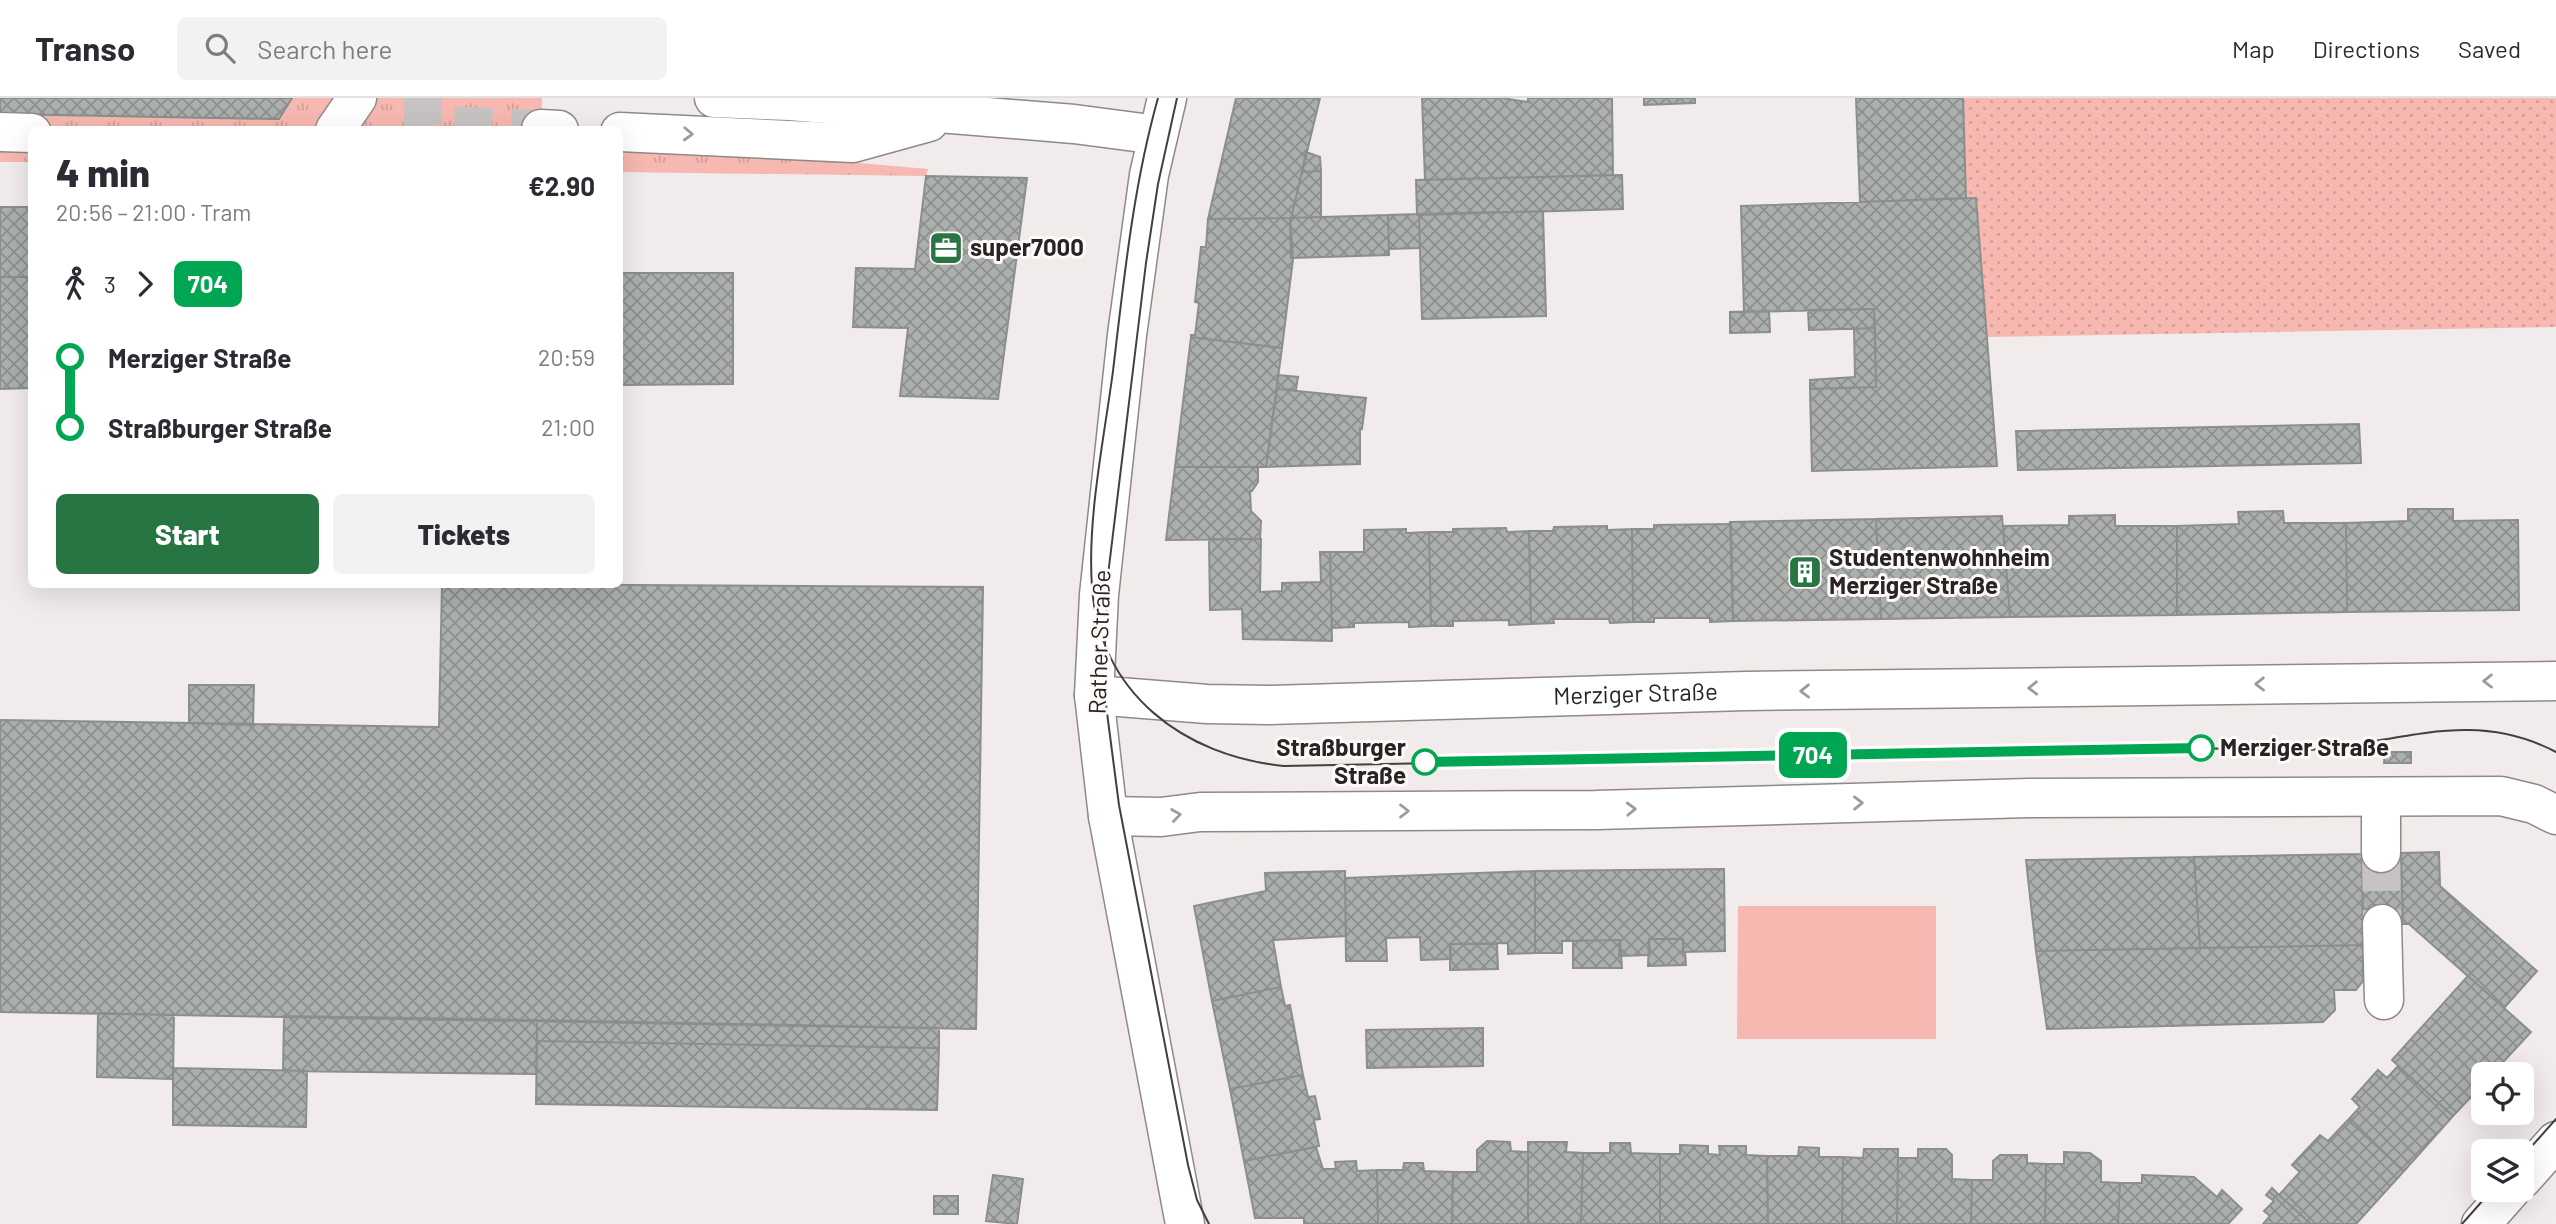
<!DOCTYPE html>
<html lang="en">
<head>
<meta charset="utf-8">
<style>
	:root { --surface:#fff; --page:#f2f2f3; --text:#2b2b33; --muted:#7c7c81; --line:#e1e1e2; --accent:#287544 }
	body { margin:0; font-family:Barlow,sans-serif; background:var(--page); color:var(--text); height:100vh; display:flex; flex-direction:column; font-size:26px; white-space:nowrap }
	* { box-sizing:border-box; margin:0 }
	p { font-size:23px; color:var(--muted) }
	.icon { flex:none; width:38px; height:38px; fill:none; stroke:currentColor; stroke-width:2; stroke-linecap:round; stroke-linejoin:round }
	.map { position:relative; flex:1; overflow:hidden }
	.side { position:absolute; left:28px; top:28px; width:595px; height:462px; display:flex; flex-direction:column; background:var(--surface); border-radius:10px; box-shadow:0 7px 28px #0002 }
	.side>* { flex:none }
	.badge { padding:0 14px; border-radius:10px; font-size:24px; line-height:46px }
	.buttons { position:absolute; left:2471px; top:964px; display:grid; gap:14px }
	.buttons a { display:grid; place-items:center; width:63px; height:63px; border-radius:10px; background:var(--surface); box-shadow:0 7px 28px #0002; font-size:35px }
	.map>.badge { position:absolute; translate:-50% -50%; box-shadow:0 0 0 4px #fff }
	.legs { display:flex; align-items:center; gap:10px; height:77px; padding:0 28px; font-size:23px }
	.legs p { margin-inline-start:auto }
	.head { display:flex; align-items:center; justify-content:space-between; height:119px; padding:0 28px }
	h1 { font-size:38px; font-weight:800; line-height:52px }
	.action { display:flex; gap:14px; margin-top:auto; padding:14px 28px }
	.action a { flex:1; height:80px; border-radius:10px; background:var(--accent); color:#fff; font-size:28px; font-weight:800; line-height:80px; text-align:center }
	.action a+a { background:var(--page); color:var(--text) }
	ul { padding:0 28px; list-style:none }
	li { display:flex; align-items:center; gap:24px; height:70px; font-size:26px }
	li i { display:grid; place-items:center; width:10px; height:100%; margin:0 9px; background:currentColor }
	li i::after { content:''; width:18px; height:18px; margin:-9px; border:5px solid; border-radius:50%; background:var(--surface) }
	li p { margin-inline-start:auto }
	li:first-child i { background:linear-gradient(#0000 50%,currentColor 0) }
	li:last-child i { background:linear-gradient(currentColor 50%,#0000 0) }
	header { display:flex; align-items:center; gap:42px; box-sizing:border-box; height:98px; padding:0 35px; background:var(--surface); border-bottom:2px solid var(--line) }
	header strong { font-size:33px }
	nav { display:flex; gap:38px; margin-inline-start:auto; font-size:24px }
	.search { width:490px; height:63px; background:var(--page); display:flex; align-items:center; gap:18px; box-sizing:border-box; padding:0 24px; border-radius:10px; color:var(--muted); font-size:26px }
	.map>svg:first-child { display:block }
</style>
</head>
<body>
<header>
<strong>Transo</strong>
<div class="search"><svg class="icon" aria-label="search" viewBox="0 0 24 24"><circle cx="10" cy="10" r="6"/><path d="M15 15l6 6"/></svg>Search here</div>
<nav><a>Map</a><a>Directions</a><a>Saved</a></nav>
</header>
<div class="map">
<svg width="2556" height="1126" viewBox="0 0 2556 1126">
	<defs>
		<pattern id="grass-tufts" width="24" height="20" patternUnits="userSpaceOnUse" patternTransform="scale(1.75)"><rect width="24" height="20" fill="#f6b8b0"/><path d="M3 7l-1-3M5 7V3M7 7l1-3M15 17l-1-3M17 17v-4M19 17l1-3" fill="none" stroke="#d39e97"/></pattern>
		<pattern id="park-dots" width="8" height="8" patternUnits="userSpaceOnUse" patternTransform="scale(1.75)"><rect width="8" height="8" fill="#f6b8b0"/><path d="M2 2h.1M6 6h.1" fill="none" stroke="#d39e97" stroke-width="1.8" stroke-linecap="round"/></pattern>
		<pattern id="building-cross-hatch" width="8" height="8" patternUnits="userSpaceOnUse" patternTransform="scale(1.75)"><rect width="8" height="8" fill="#acb0ad"/><path d="M0 0l8 8M0 8l8-8" fill="none" stroke="#8c8f8d"/></pattern>
	</defs>
	<rect width="100%" height="100%" fill="#f1ebeb"/>
	<path fill="url(#grass-tufts)" d="M292 0H542L541 31 32 32 31 64H0V16L276 21H279Z
		M620 44 928 71 926 78 620 74Z"/>
	<path fill="url(#park-dots)" d="M1963 0H2556V229L1986 239 1966 100Z"/>
	<path fill="#f6b8b0" d="M1738 808H1936V941H1737Z"/>
	<path fill="url(#building-cross-hatch)" stroke="#8b8f8b" stroke-width="2" d="M0 0H292L279 21H275L0 16Z
		M1236 0H1320L1291 120 1208 121Z
		M1422 0H1502L1528 4V0H1612L1613 77 1425 82Z
		M1644 0H1695V5L1644 7Z
		M1856 0H1963L1966 100 1860 104Z
		M1306 54 1320 59 1321 73 1302 74Z
		M1321 73V119L1291 120 1302 74Z
		M1622 77 1623 111 1417 117 1416 82Z
		M926 78 1027 80 998 301 900 298 908 230 853 229 856 170 915 171Z
		M1976 100 1997 368 1812 373 1810 291 1876 289 1874 211 1744 214 1741 108Z
		M0 109H32V179H0Z
		M1543 113 1546 218 1422 221 1419 116Z
		M1419 116 1420 150 1389 151 1388 117Z
		M1388 117 1389 157 1291 160 1290 120Z
		M1290 120 1293 161 1282 250 1191 239V237H1195L1199 205 1195 204 1201 149H1206L1208 121Z
		M620 175H733V286L620 287Z
		M0 179H32V290L0 291Z
		M1874 211 1875 230 1809 232 1808 212Z
		M1769 213 1770 234 1730 235V214Z
		M1875 230 1876 289 1810 291V282L1855 279 1854 231Z
		M1191 239 1282 250 1266 369H1175Z
		M1278 277 1298 279 1296 292 1277 291Z
		M1277 291 1366 300 1362 331 1360 330V366L1266 369Z
		M2359 326 2361 365 2018 372 2016 333Z
		M1175 369H1258V384L1252 393H1250L1251 413 1261 423 1260 441 1166 442Z
		M2408 411H2453V423L2518 422 2519 512 2347 514 2346 425 2408 423Z
		M2283 413 2284 425H2346L2347 514 2177 517V428L2239 426 2238 414Z
		M2115 417V428H2177V517L2010 519 2003 428 2069 427V418Z
		M2002 418 2010 519 1881 521 1876 421Z
		M1876 421 1881 521 1733 523 1730 424Z
		M1731 426 1733 523 1710 524V520H1654V524H1633L1632 431H1654V427Z
		M1607 428V432L1632 431 1633 524 1610 525 1609 521H1553L1554 525 1531 526 1529 433H1553L1554 429Z
		M1506 430 1507 434 1529 433 1531 526 1509 527V522L1453 523V528H1431L1429 434H1453V431Z
		M1406 431V435L1429 434 1431 528 1409 529V524L1354 525V529L1332 530 1330 454H1364V432Z
		M1209 441H1261L1260 494 1282 493V485L1321 484 1320 454H1330L1332 543 1243 541 1242 511 1210 512Z
		M442 486 983 489 976 931 0 914V622L439 629Z
		M189 587H254L253 627 189 625Z
		M2385 654H2411V665H2384Z
		M2439 754 2440 788 2537 873 2504 910 2409 826H2403L2401 755Z
		M2401 755 2403 826 2363 827 2362 756Z
		M2362 756 2363 847 2200 850 2194 759Z
		M2194 759 2200 850 2036 853 2026 762Z
		M1724 771 1725 853 1683 854V841H1649L1650 857 1619 858 1620 842 1562 843V855H1535V773Z
		M1345 773 1346 838 1273 842 1281 889 1212 903 1194 808 1266 793 1265 775Z
		M1535 773V855L1508 856V845L1450 846 1451 861 1421 862 1420 839 1386 840 1387 863H1346L1345 780Z
		M1649 841H1683V854H1685L1686 867 1648 868Z
		M1620 842 1622 870H1573V843Z
		M1450 846H1497L1498 871 1450 872Z
		M2363 847V883L2356 892H2334L2335 912 2323 924 2047 931 2036 853Z
		M2468 878 2531 934 2492 976H2483V986L2453 1018 2392 962Z
		M1281 889 1285 908 1290 907 1303 977 1230 991 1212 903Z
		M98 915 174 917 173 981 97 979Z
		M284 918 537 922 536 976 283 973Z
		M537 922 939 930V950L537 943Z
		M1483 930V968L1367 970 1366 932Z
		M537 943 939 950 937 1012 536 1006Z
		M2398 968 2453 1018 2404 1073 2348 1022 2360 1009 2352 1001 2378 972 2387 980Z
		M173 970 307 973 306 1029 173 1027Z
		M1303 977 1308 999 1315 998 1320 1021 1314 1022 1319 1048 1244 1063 1230 991Z
		M2348 1022 2404 1073 2356 1126H2311L2279 1097 2300 1074 2292 1067 2320 1037 2328 1043Z
		M1487 1043 1510 1044 1511 1053 1528 1054V1126H1452L1453 1074H1477V1052Z
		M1528 1044H1567L1566 1054 1583 1055 1581 1126H1528Z
		M1610 1045H1630L1631 1055 1660 1056V1126H1581L1583 1055H1610Z
		M1680 1047 1708 1048V1056L1720 1057 1719 1048H1746V1057L1767 1058 1768 1126H1660V1056H1680Z
		M1316 1049 1323 1071H1336L1335 1064 1356 1063 1357 1073 1377 1072 1378 1126H1304V1120H1255L1244 1063Z
		M1799 1049 1819 1050V1059H1843L1842 1126H1768L1767 1058H1798Z
		M1864 1051H1898L1897 1126H1842L1843 1059 1863 1060Z
		M1918 1051H1946L1952 1057V1081L1972 1082 1971 1126H1897L1898 1060H1918Z
		M2064 1054 2090 1055 2101 1063V1084L2120 1085 2118 1126H2045L2046 1066H2064Z
		M2000 1057H2027V1065L2046 1066 2045 1126H1971L1972 1082H1993V1063Z
		M1404 1065H1423L1424 1073 1453 1074 1452 1126H1378L1377 1072H1403Z
		M993 1077 1023 1081 1017 1126 986 1123Z
		M2142 1077 2194 1079 2217 1099 2222 1092 2242 1111 2228 1126H2118L2120 1085H2142Z
		M2272 1090 2279 1097 2311 1126H2263L2270 1118 2264 1113 2274 1103 2266 1097Z
		M934 1098H958V1116H934Z"/>
	<g fill="none" stroke-linecap="round" stroke-linejoin="round">
		<path stroke="#c8c3c3" stroke-width="38" stroke-dasharray="38 19" stroke-linecap="butt" d="M423 0V26L541 31
			M2381 755 2382 826"/>
		<g stroke="#8f8988" stroke-width="41">
			<g id="minor">
				<path d="M714 0 790 3 1074 26 1158 37"/>
				<path d="M1167 0 1149 77 1127 237 1099 497 1094 597 1108 718 1185 1126"/>
				<path d="M541 31 559 32"/>
				<path d="M335 32 357 0"/>
				<path d="M0 34 32 35"/>
				<path d="M620 34 853 45 929 24"/>
				<path id="s1" d="M1094 597 1207 606 1269 607 1746 593 2556 583"/>
				<path d="M2381 700V755"/>
				<path d="M1108 718 1161 719 1200 714 1596 712 2029 700 2501 698 2534 706 2556 717"/>
				<path d="M2382 826 2384 902"/>
				<path d="M2522 1081 2556 1043"/>
				<path d="M2481 1126 2511 1092"/>
			</g>
		</g>
		<use href="#minor" stroke="#fff" stroke-width="38"/>
		<path stroke="#434040" stroke-width="2" d="M1158 0C1133 89 1124 181 1113 273 1104 341 1087 421 1092 489 1100 596 1184 658 1284 668L2201 650C2241 651 2281 655 2320 651 2404 643 2474 611 2556 654
			M1177 0 1158 86 1146 165 1108 477 1105 542 1106 607 1119 707 1188 1067 1197 1102 1209 1126
			M2522 1059 2556 1021
			M2462 1126 2492 1092"/>
	</g>
	<defs><path id="oneway-chevron" d="M-2-3.5L2.5 0L-2 3.5" fill="none" stroke-width="1.6" stroke-linecap="round" stroke-linejoin="round" transform="scale(1.75)"/></defs>
	<g stroke="#9d9c9c">
		<use href="#oneway-chevron" transform="translate(688 36) rotate(2)"/>
		<use href="#oneway-chevron" transform="translate(2488 583) rotate(179)"/>
		<use href="#oneway-chevron" transform="translate(2260 586) rotate(179)"/>
		<use href="#oneway-chevron" transform="translate(2033 590) rotate(179)"/>
		<use href="#oneway-chevron" transform="translate(1805 593) rotate(179)"/>
		<use href="#oneway-chevron" transform="translate(1858 705) rotate(-1)"/>
		<use href="#oneway-chevron" transform="translate(1631 711) rotate(-2)"/>
		<use href="#oneway-chevron" transform="translate(1404 713)"/>
		<use href="#oneway-chevron" transform="translate(1176 717) rotate(-8)"/>
	</g>
	<g fill="none" stroke-linecap="round" stroke-linejoin="round">
		<g stroke="#fff" stroke-width="16">
			<path id="line-1" d="M1425 664 2201 650"/>
		</g>
		<use href="#line-1" stroke="#00a651" stroke-width="10"/>
	</g>
	<defs>
		<g id="office-square" transform="scale(1.75)"><rect x="-9" y="-9" width="18" height="18" rx="4" fill="#287544" stroke="#fff9f8"/><path d="M-6-3h4V-5.5h4V-3h4V5H-6ZM-1-4.5V-3h2v-1.5ZM-6 0V1H6V0Z" fill="#fff"/></g>
		<g id="building-square" transform="scale(1.75)"><rect x="-9" y="-9" width="18" height="18" rx="4" fill="#287544" stroke="#fff9f8"/><path d="M-4-6H4V6H1V3H-1V6H-4ZM-2.5-4.3h1.7v1.8h-1.7ZM.8-4.3h1.7v1.8H.8ZM-2.5-1h1.7V.8h-1.7ZM.8-1h1.7V.8H.8Z" fill="#fff"/></g>
	</defs>
	<g fill-rule="evenodd">
		<use href="#office-square" x="946" y="150"/>
		<use href="#building-square" x="1805" y="474"/>
	</g>
	<g fill="#fff" stroke="#00a651" stroke-width="3.5">
		<circle cx="2201" cy="650" r="12"/>
		<circle cx="1425" cy="664" r="12"/>
	</g>
	<g text-anchor="middle" stroke-width="6" stroke-linejoin="round" paint-order="stroke">
		<g font-size="24" font-weight="bold" fill="#262424" stroke="#fff9f8" text-anchor="start">
			<text x="970" y="158">super7000</text>
			<text x="1829" y="468">Studentenwohnheim<tspan x="1829" dy="28">Merziger Straße</tspan></text>
		</g>
		<g font-size="24" fill="#262424" stroke="#fff9f8">
			<text transform="translate(1100 544) rotate(-88)" y="8">Rather Straße</text>
			<text dy="8" stroke="none"><textPath href="#s1" startOffset="542">Merziger Straße</textPath></text>
		</g>
		<g font-size="24" font-weight="bold" fill="#262424" stroke="#fff9f8" text-anchor="end">
			<text x="1406" y="658">Straßburger<tspan x="1406" dy="28">Straße</tspan></text>
			<text x="2220" y="658" text-anchor="start">Merziger Straße</text>
		</g>
	</g>
</svg>
<div class="buttons">
<a><svg class="icon" aria-label="locate" viewBox="0 0 24 24"><circle cx="12" cy="12" r="6"/><path d="M12 2v4M12 18v4M2 12h4M18 12h4"/></svg></a>
<a><svg class="icon" aria-label="layers" viewBox="0 0 24 24"><path d="M12 4l9 5-9 5-9-5zM3 14l9 5 9-5"/></svg></a>
</div>
<b class="badge" style="left:1813px;top:657px;background:#00a651;color:#fff">704</b>
<section class="side">
<div class="head"><div><h1>4 min</h1><p>20:56 – 21:00 · Tram</p></div><b>€2.90</b></div>
<div class="legs"><svg class="icon" aria-label="walk" viewBox="0 0 24 24"><circle cx="13" cy="4" r="2"/><path d="M13 8l-2 6 4 7M11 14l-3 7M7 12l3-4h3l4 4"/></svg>3<svg class="icon" aria-label="forward" viewBox="0 0 24 24"><path d="M9 5l7 7-7 7"/></svg><b class="badge" style="background:#00a651;color:#fff">704</b></div>
<ul>
<li><i style="color:#00a651"></i><b>Merziger Straße</b><p>20:59</p></li>
<li><i style="color:#00a651"></i><b>Straßburger Straße</b><p>21:00</p></li>
</ul>
<div class="action"><a>Start</a><a>Tickets</a></div>
</section>
</div>
</body>
</html>
